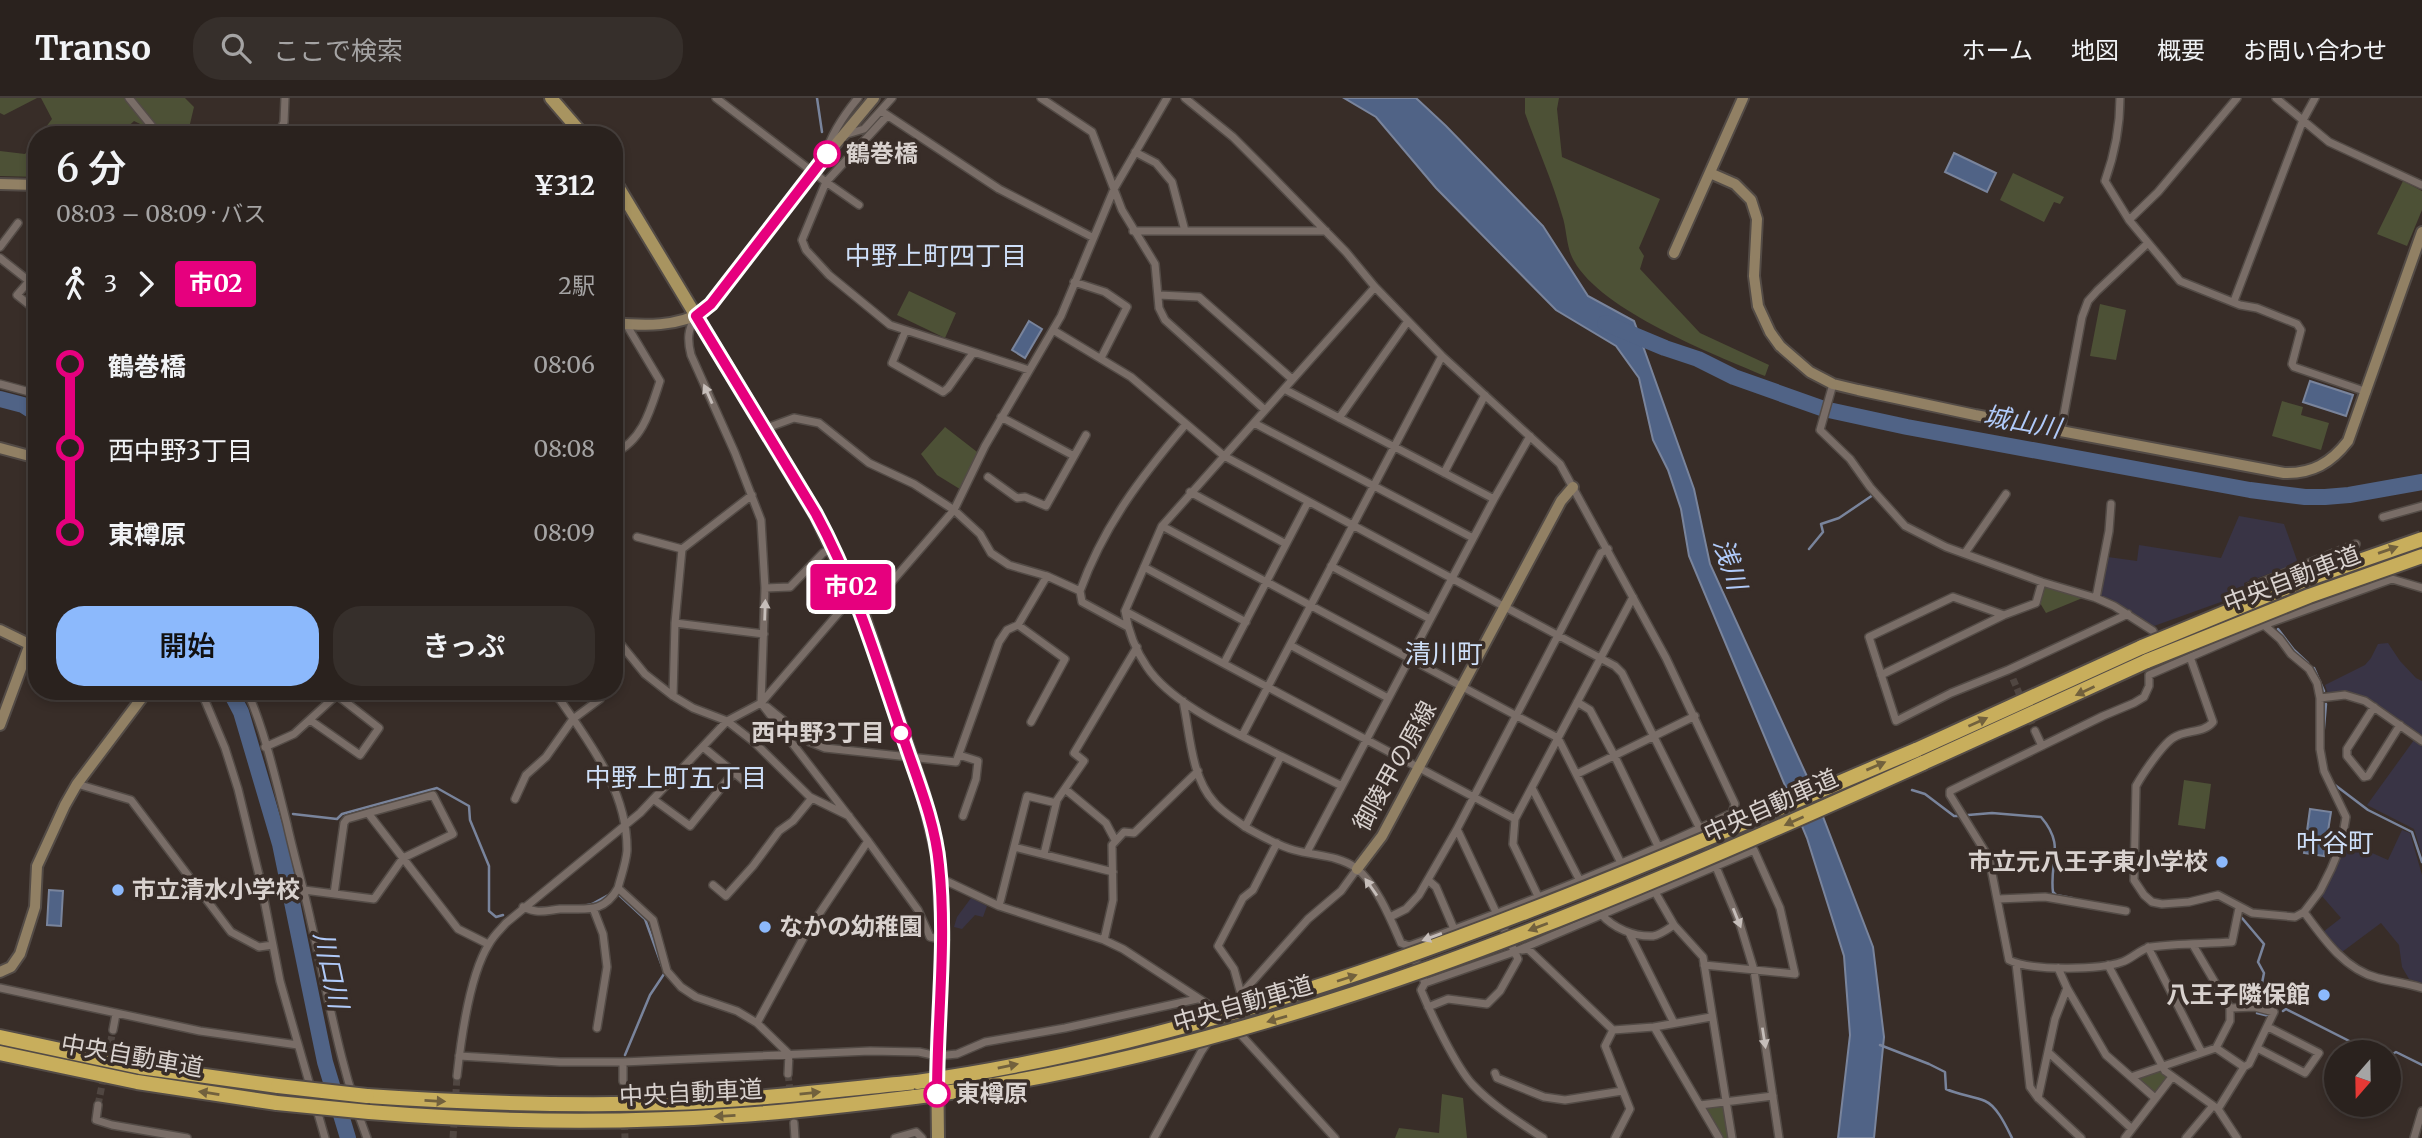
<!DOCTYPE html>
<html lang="ja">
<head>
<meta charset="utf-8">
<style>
	:root { --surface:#2a221e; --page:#362f2b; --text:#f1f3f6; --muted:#a5a4a4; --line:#463f3c; --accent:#8cb9fc }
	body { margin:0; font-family:Merriweather,"Noto Sans JP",serif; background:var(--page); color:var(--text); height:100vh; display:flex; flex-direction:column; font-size:26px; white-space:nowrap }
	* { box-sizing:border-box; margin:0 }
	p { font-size:23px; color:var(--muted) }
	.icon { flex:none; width:38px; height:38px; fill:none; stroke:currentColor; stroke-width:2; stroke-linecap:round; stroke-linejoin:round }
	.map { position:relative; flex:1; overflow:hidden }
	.panel { position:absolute; left:28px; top:28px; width:595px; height:574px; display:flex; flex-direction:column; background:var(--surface); border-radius:28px; box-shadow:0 4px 10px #0003,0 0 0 2px var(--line) }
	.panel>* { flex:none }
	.badge { padding:0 14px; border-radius:5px; font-size:24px; line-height:46px }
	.needle { width:46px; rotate:200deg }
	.tools { position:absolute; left:2324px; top:942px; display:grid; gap:14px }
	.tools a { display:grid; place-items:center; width:77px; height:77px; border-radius:50%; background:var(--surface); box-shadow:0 4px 10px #0003,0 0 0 2px var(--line); font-size:35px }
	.map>.badge { position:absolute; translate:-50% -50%; box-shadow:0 0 0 4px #fff }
	.legs { display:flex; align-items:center; gap:10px; height:77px; padding:0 28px; font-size:23px }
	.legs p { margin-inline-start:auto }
	.overview { display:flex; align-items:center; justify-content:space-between; height:119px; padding:0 28px }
	h1 { font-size:38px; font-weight:600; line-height:52px }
	.button { display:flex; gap:14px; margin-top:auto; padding:14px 28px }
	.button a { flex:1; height:80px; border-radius:28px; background:var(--accent); color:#111; font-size:28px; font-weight:600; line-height:80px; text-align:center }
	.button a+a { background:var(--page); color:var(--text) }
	ul { padding:0 28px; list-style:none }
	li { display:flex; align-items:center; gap:24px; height:84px; font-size:26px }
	li i { display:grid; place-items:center; width:10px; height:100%; margin:0 9px; background:currentColor }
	li i::after { content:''; width:18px; height:18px; margin:-9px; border:5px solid; border-radius:50%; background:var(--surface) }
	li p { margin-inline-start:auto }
	li:first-child i { background:linear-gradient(#0000 50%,currentColor 0) }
	li:last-child i { background:linear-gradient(currentColor 50%,#0000 0) }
	header { display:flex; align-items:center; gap:42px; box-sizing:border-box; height:98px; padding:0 35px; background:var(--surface); border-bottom:2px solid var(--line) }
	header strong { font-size:33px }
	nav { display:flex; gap:38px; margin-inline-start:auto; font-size:24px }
	.search { width:490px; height:63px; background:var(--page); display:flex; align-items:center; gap:18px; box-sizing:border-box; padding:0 24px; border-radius:28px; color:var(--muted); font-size:26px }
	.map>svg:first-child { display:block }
</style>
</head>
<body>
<header>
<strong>Transo</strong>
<div class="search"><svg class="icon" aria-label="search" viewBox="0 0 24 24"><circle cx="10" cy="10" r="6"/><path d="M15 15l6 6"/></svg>ここで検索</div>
<nav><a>ホーム</a><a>地図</a><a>概要</a><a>お問い合わせ</a></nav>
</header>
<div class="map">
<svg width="2422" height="1040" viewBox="0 0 2422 1040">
	<rect width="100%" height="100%" fill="#382d28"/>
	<path fill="#393445" d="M2239 418 2284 426 2298 465 2244 485 2246 495 2154 528 2100 498 2108 459 2137 463 2139 447 2221 460Z
		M2388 545 2400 563 2416 580 2422 583V638L2364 599 2343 594 2328 596 2325 587 2365 567 2371 560 2378 546Z
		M2414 642 2422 647V757L2414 731 2367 707Z
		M2402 732 2410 735 2422 777V885L2409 881 2402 869 2399 847 2381 825 2342 854 2323 834 2341 820 2321 797 2345 743 2388 762Z
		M971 800 987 808 983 819 975 817 962 831 954 829 957 819Z"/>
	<path fill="#4d5136" d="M0 0H37L4 17 0 15Z
		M41 0H185L194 9 189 30 199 37H163L134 23 119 37H40L52 21Z
		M1525 0H1559L1557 11 1562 59 1660 101 1639 150 1644 158 1640 171 1700 235 1769 267 1765 278C1713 256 1602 213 1574 163 1566 150 1567 131 1562 117 1552 82 1537 49 1525 15Z
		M37 41V79L0 78V53L25 56Z
		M2013 75 2064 99 2060 106 2054 104 2044 124 2000 102Z
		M2403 83 2422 93V112L2407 148 2377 136Z
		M909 193 956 215 945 240 897 217Z
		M2100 206 2126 212 2116 262 2090 258Z
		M2282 303 2303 309 2301 317 2329 325 2321 352 2272 338Z
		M945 329 981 357 963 393 937 377 921 356Z
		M2044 487 2085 499 2046 515 2040 505Z
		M2184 682 2211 686 2205 731 2178 727Z
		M2162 968 2172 979 2155 1000 2131 979Z
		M1442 996 1463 1000 1467 1040H1395L1399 1030 1439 1035Z
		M1726 1003 1732 1040H1719L1700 1007Z"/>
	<path fill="#506386" stroke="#79849c" stroke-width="2" d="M1344 0H1416L1446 28 1543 128 1588 198 1634 223 1694 391 1710 466 1810 685 1873 849 1884 939 1874 1040H1838L1850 937 1844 858 1807 740 1689 458 1681 411 1668 372 1653 342 1639 280 1616 248 1556 212 1436 90 1376 19Z
		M1954 55 1996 75 1987 94 1945 74Z
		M1029 223 1042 231 1025 260 1012 252Z
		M2310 283 2353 297 2346 318 2303 304Z
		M2310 711 2331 714 2324 758 2304 755Z
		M49 792 63 793 61 828 47 827Z"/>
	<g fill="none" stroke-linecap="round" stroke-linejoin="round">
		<path stroke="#79849c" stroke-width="2.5" d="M817 0 822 34
			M1809 451 1823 434 1821 426 1839 420 1873 397
			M2278 531 2294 552 2308 565
			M2314 570 2324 593
			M2323 641 2326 606
			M2335 687 2368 712 2412 734 2422 764
			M1912 692 1925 696 1954 718H1959
			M293 716 337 721 342 716 437 690 469 708 470 722 489 768V813L496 819 503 817
			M1968 717 1992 715 2041 719C2066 748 2049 763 2053 794L2056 797 2072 800
			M618 796 645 821 662 868
			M583 808 592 806 612 795
			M540 810 570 808
			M2242 820 2264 846 2258 864 2264 875 2258 905
			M2283 913 2286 911 2371 954
			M2257 915 2269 918
			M1880 947 1929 966 1945 974 1946 991C1959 997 1973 998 1985 1003 1997 1008 2006 1028 2012 1040
			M625 957 650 897 664 876
			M2389 958 2396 954 2422 967"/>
		<path stroke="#506386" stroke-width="16" d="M1605 225 1665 250 1698 261 1734 279 1824 311 1907 329 2250 392 2305 399H2325L2349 397 2422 384
			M0 301 23 307 37 316
			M230 593 241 614 280 746 325 964 348 1040"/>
		<path stroke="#504641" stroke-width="7" stroke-dasharray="7 3.5" stroke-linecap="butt" d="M2013 581 2035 633
			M788 976 794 1025
			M623 983 625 1040
			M98 1007 113 932
			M453 1040 457 978"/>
		<g stroke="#534b46" stroke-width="10">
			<path id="street" d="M129 0 159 37
				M716 0 826 84 859 107
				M1041 0 1092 34 1122 112 1155 166 1159 210 1165 222 1265 312
				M1185 0 1233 39 1268 74 1346 154 1375 189 1442 258 1560 366 1666 560 1735 706 1732 715C1627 766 1518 808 1409 848
				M2120 0C2120 30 2115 55 2105 83L2129 122 2180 183 2240 207 2257 210 2297 226 2301 232 2292 266 2294 269 2367 294
				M2276 0 2329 44 2422 87
				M881 13 999 91 1092 139
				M887 18 826 84 802 142 806 152 829 177 890 227 1029 272
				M278 37 284 24 285 0
				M844 37 864 31 892 0
				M1135 54 1156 65 1172 84 1185 133
				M826 55C832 34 844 17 858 0
				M2129 122 2158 94 2237 0
				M1133 133H1326
				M0 149 18 125
				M0 160 29 183
				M37 174 17 197 37 213
				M1074 184 1105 194 1127 209 1101 260
				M1375 189 1162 428 1125 513C1128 532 1136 553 1147 569 1172 607 1241 637 1281 658L1245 729C1260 737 1276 747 1294 752 1315 758 1338 757 1356 770 1376 785 1391 822 1401 845L1409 848 1425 885 1421 892C1431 916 1456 969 1473 987 1493 1008 1519 1024 1543 1040
				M1159 197 1199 199 1292 281
				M2234 203 2303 22 2315 0
				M695 219C688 232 687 241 691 257L735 355 761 422 765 490 761 605 868 743 918 812 930 839 943 842
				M1053 232 1131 279 1224 358 1615 568 1622 575 1700 731 1740 826 1754 872 1779 1040
				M905 234 892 265 943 294 948 290 973 255
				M0 286 37 296
				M1833 286 1820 332 1850 361 1870 389 1905 428 1946 449 2042 484 2096 500 2114 508 2153 533 2164 559
				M1284 291 1494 401
				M1001 319 1074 358
				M1339 320 1408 223
				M1254 325 1473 440
				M764 331 794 320 819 325 869 365 914 386 954 412 980 436 991 455 1009 467 1047 478 1080 493 1082 504 1128 529
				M2061 332 2082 219 2088 203 2097 193 2148 145
				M614 355C643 343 651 310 660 283L626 226
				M1444 375 1485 297
				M988 379 1017 400 1025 399 1046 408 1086 337
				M1190 394 1286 446
				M2383 419 2422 408
				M1162 428 1558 640 1621 765
				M637 439 682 451 752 397
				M2356 446 2250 489 2264 527 2392 481 2422 490
				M1965 455 2006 396
				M1331 468 1430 521
				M1144 469 1246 524
				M2042 484 2036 505 2004 517 1953 499 1869 539 1896 623 1951 595 2008 572 2128 516
				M765 490 790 489 823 455 833 450
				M1080 493C1104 427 1141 379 1186 326
				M2096 500 2109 433 2111 406
				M1125 513 1515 721
				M863 517 954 412 985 348 1061 218 1114 91 1167 0
				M675 525 764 536
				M1018 527 1065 561 1031 624
				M614 538 645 576 673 598 693 610 727 623 754 644 810 699 849 718
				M1290 547 1388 600
				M2190 559 2213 624C2203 636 2186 631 2173 640 2162 647 2142 677 2136 688L2134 782 2144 797 2152 804 2162 806 2189 804 2218 797 2252 815 2295 819 2304 814 2320 793 2331 771 2341 747 2346 719 2324 673 2320 651V600L2317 585 2309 571 2291 556 2280 541 2264 527 2149 577V588L2144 599 2134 605 2103 618 1950 693V697L1989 760 2009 862C2030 873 2100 872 2122 864 2132 861 2140 851 2151 849 2177 845 2206 846 2232 844L2239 810
				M1224 565 1308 404
				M1881 577 2004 517
				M201 593 225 650 238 691 260 781 280 883 325 1040
				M247 593C265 633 276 683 287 726 294 758 304 791 311 824 328 896 340 970 367 1040
				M554 593C587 642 628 691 627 753 626 765 621 778 618 790L653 822 667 873 681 889 696 899 737 913 757 925 789 956 788 976
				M673 598 675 525 682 451
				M2320 600 2345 597 2365 603 2422 643
				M559 601 571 593
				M1183 603C1190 635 1191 679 1214 704 1222 714 1235 721 1245 729
				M1577 604 1590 612 1615 659 1658 748
				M767 609 810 644 825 650 956 664 999 544 1007 532 1018 527 1047 478
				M2374 609 2347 651V658L2364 679 2368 678 2400 627
				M310 622 360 657 379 630 338 598
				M2035 633 2042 648
				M1242 638 1442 258
				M265 649 294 636 341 593
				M703 649 748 686
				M959 657 978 663 976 681 963 718
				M1281 658 1342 688
				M1577 676 1695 618
				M77 686 131 702 231 834 259 849 273 847
				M1532 690 1579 781
				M1065 691 1106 725 1115 742
				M515 701 526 677 546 659 573 621 600 601 602 593
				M653 701 690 728 734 674
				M1014 749 1113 774
				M1307 754 1494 401 1530 338
				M1044 756 1057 702 1084 663 1074 655 1137 549
				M940 780 999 808 1104 842 1123 851 1221 915 1335 1040
				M1428 782 1436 789 1454 831
				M713 787 726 798 753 768 779 733 793 723 812 700
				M304 792 374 801 403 760 453 736 433 697 368 715
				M1655 794 1674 827 1703 859 1732 1040
				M334 796 344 725 347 721 368 715 458 831 488 846
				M1538 798 1513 746 1515 721 1633 499
				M1998 801 2045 799 2126 813
				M999 808 1027 698 1056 705
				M523 809C539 816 543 813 560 811 584 810 603 817 618 790
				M593 810 603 836 607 869 597 930
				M2304 814C2323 840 2345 872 2378 880 2393 884 2407 885 2422 890
				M1601 816C1613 830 1634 839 1653 838 1660 837 1668 831 1674 827
				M1390 819 1406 811 1419 797 1457 731
				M1629 835 1674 925
				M1104 842 1113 802 1112 747 1124 734 1134 735 1198 673
				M2148 849 2201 953
				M1522 852 1528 851 1613 932 1654 929 1719 1040
				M2016 865 2030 989 2038 1000 2081 1040
				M2108 867 2165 973 2218 1011 2237 1040
				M2058 870 2067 890 2106 957 2155 1000
				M1425 885 1514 854 1754 752 1780 810 1795 876 1704 867
				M0 890 200 933 298 947
				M1241 896 1234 871 1218 848 1243 800 1253 792 1277 745
				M1428 909 1448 901 1487 906 1500 893 1518 861 1457 731 1601 455 1608 451
				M757 925 805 837 868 743
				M1654 929 1711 919
				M113 932 116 916
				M1613 932 1605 948 1630 1011 1615 1040
				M2216 950 2244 969
				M2257 950 2305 975 2319 955 2268 929
				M2048 954 2132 1031
				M459 958 560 964H623L870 953 919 954 937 958 957 956 985 944 1065 930 1197 901
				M623 964V983
				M1495 975 1497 980 1544 999 1565 1002 1622 993
				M457 978C461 941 470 876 489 846 493 838 500 832 506 825L640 715 727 623 761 605 854 497
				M2131 979 2216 950 2230 923V910L2193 847
				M2038 1000 2055 921 2067 890
				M98 1007 96 1022 112 1027 187 1040
				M1700 1007 1773 998
				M2218 1011 2244 969 2249 966 2274 914 2255 909 2230 910
				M794 1025 795 1040
				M895 1040 916 1034 922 1040
				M1154 1040 1201 954 1236 902 1308 821 1341 793 1357 771
				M2125 1040 2172 979
				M2186 1040 2212 1009
				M2414 1040 2422 1013"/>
		</g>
		<g stroke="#534b46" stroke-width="14">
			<path id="secondary" d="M1710 75 1735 86 1751 102 1757 121 1754 178 1758 208 1770 234 1780 248 1810 274 1833 286 1858 292 1975 317 2284 375C2312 376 2331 365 2348 343L2422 134
				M0 86 37 87
				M1674 155 1743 0
				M614 225C644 228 678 229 704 213L825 59 874 0
				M0 350 37 360
				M0 532 35 549
				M0 627 37 527
				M1357 771 1382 738 1561 403 1573 389
				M0 874 11 869 20 856 35 809 37 768 65 707 77 686 147 593"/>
		</g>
		<g stroke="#534b46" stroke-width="16">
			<path id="primary" d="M551 0 583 37
				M614 82 816 417 863 517 923 695 938 757 943 842 937 958 938 1040"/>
		</g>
		<g stroke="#534b46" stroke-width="18">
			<path id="highway" d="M1916 652 2142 549
				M1923 665 2147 563
				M0 939 140 969 278 988
				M0 955 137 984 277 1005
				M367 998C469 1005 570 1008 672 1005 754 1002 835 992 917 984
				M369 1014C492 1024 617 1026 741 1017 799 1013 857 1006 915 999"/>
		</g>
		<use href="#street" stroke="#796d67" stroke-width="7"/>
		<use href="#secondary" stroke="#918064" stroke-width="10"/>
		<use href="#primary" stroke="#a89460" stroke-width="12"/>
		<use href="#highway" stroke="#c8ae5c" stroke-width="14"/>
		<g stroke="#534b46" stroke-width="18" stroke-linecap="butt">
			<path id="highway-bridge" d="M2142 549 2302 483 2422 441
				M2147 563 2309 498 2422 458
				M917 984C1271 934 1590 790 1916 652
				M278 988 367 998
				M915 999C1270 953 1599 811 1923 665
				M277 1005 369 1014"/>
		</g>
		<use href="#highway-bridge" stroke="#c8ae5c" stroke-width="14"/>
	</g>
	<defs><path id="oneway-solid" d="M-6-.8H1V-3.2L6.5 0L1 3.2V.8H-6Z" transform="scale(1.75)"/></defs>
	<g fill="#c6beba">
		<use href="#oneway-solid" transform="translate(708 296) rotate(-114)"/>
		<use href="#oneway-solid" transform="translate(765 512) rotate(-88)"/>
		<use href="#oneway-solid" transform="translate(1371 789) rotate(-125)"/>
		<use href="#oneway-solid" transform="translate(1737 820) rotate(68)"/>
		<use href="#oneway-solid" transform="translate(1432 839) rotate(160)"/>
		<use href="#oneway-solid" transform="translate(1764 940) rotate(81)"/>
	</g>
	<g fill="#72613d">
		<use href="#oneway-solid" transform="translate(2388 452) rotate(-19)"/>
		<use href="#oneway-solid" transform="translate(2085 593) rotate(155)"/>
		<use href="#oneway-solid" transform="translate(1978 624) rotate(-24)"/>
		<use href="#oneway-solid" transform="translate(1876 668) rotate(-23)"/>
		<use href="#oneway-solid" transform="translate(1794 723) rotate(156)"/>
		<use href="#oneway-solid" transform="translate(1538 829) rotate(159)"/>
		<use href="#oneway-solid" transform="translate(1347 880) rotate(-18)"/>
		<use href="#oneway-solid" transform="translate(1277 921) rotate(164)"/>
		<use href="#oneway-solid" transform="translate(1008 968) rotate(-12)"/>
		<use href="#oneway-solid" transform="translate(209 995) rotate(-171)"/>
		<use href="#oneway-solid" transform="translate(810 995) rotate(-6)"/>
		<use href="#oneway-solid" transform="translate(435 1003) rotate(3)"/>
		<use href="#oneway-solid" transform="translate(725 1018) rotate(177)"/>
	</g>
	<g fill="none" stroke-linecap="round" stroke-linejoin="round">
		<g stroke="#fff" stroke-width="16">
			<path id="line-1" d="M827 56 711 206 696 218 816 416C855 488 877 563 903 639 917 681 935 723 939 767 947 843 937 920 937 996"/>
		</g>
		<use href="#line-1" stroke="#e6007e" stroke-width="10"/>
	</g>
	<g fill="#fff" stroke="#e6007e" stroke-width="3.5">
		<circle cx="827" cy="56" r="12"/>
		<circle cx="901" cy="635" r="9"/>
		<circle cx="937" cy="996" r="12"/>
	</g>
	<g fill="#8cb9fc" stroke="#382d28" stroke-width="2.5">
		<circle cx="2222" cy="764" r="7"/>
		<circle cx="118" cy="792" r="7"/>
		<circle cx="765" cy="829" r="7"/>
		<circle cx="2324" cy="897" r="7"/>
	</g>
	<g text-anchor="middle" stroke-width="7" stroke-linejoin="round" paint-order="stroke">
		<g font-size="24" font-weight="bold" fill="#d9d2cf" stroke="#382d28" text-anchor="start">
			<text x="846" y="64">鶴巻橋</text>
			<text x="885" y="643" text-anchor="end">西中野3丁目</text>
			<text x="956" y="1004">東樽原</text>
		</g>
		<g font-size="24" fill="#d9d2cf" stroke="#382d28">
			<text transform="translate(2292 481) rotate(-21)" y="8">中央自動車道</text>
			<text transform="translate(1395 668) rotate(-61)" y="8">御陵甲の原線</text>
			<text transform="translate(1771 708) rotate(-24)" y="8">中央自動車道</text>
			<text transform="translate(1243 906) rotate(-16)" y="8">中央自動車道</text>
			<text transform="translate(132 958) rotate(10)" y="8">中央自動車道</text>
			<text transform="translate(691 995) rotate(-3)" y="8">中央自動車道</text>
		</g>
		<g font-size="24" font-weight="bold" fill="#d9d2cf" stroke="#382d28" text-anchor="end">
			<text x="2208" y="772">市立元八王子東小学校</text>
			<text x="132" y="800" text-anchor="start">市立清水小学校</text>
			<text x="779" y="837" text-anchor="start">なかの幼稚園</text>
			<text x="2310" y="905">八王子隣保館</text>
		</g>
		<g font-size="26" fill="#cedff9" stroke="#382d28">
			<text x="936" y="167">中野上町四丁目</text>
			<text x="1444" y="565">清川町</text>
			<text x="676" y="689">中野上町五丁目</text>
			<text x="2335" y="754">叶谷町</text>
		</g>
		<g font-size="26" font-style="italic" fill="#b0caf9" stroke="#382d28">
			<text transform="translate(2022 324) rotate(10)" y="9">城山川</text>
			<text transform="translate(1730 466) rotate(72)" y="9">浅川</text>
			<text transform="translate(331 872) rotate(78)" y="9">川口川</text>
		</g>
	</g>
</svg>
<div class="tools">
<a><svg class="needle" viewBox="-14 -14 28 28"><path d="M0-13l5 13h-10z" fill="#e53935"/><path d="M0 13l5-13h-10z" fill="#a5a4a4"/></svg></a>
</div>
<b class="badge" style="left:851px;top:489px;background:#e6007e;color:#fff">市02</b>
<section class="panel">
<div class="overview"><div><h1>6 分</h1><p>08:03 – 08:09 · バス</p></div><b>¥312</b></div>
<div class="legs"><svg class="icon" aria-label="walk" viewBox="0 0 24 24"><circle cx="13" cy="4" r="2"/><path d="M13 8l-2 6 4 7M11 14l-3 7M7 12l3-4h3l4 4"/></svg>3<svg class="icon" aria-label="forward" viewBox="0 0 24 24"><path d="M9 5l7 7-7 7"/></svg><b class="badge" style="background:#e6007e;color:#fff">市02</b><p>2駅</p></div>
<ul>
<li><i style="color:#e6007e"></i><b>鶴巻橋</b><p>08:06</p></li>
<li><i style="color:#e6007e"></i><span>西中野3丁目</span><p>08:08</p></li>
<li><i style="color:#e6007e"></i><b>東樽原</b><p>08:09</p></li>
</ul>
<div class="button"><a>開始</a><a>きっぷ</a></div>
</section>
</div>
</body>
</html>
